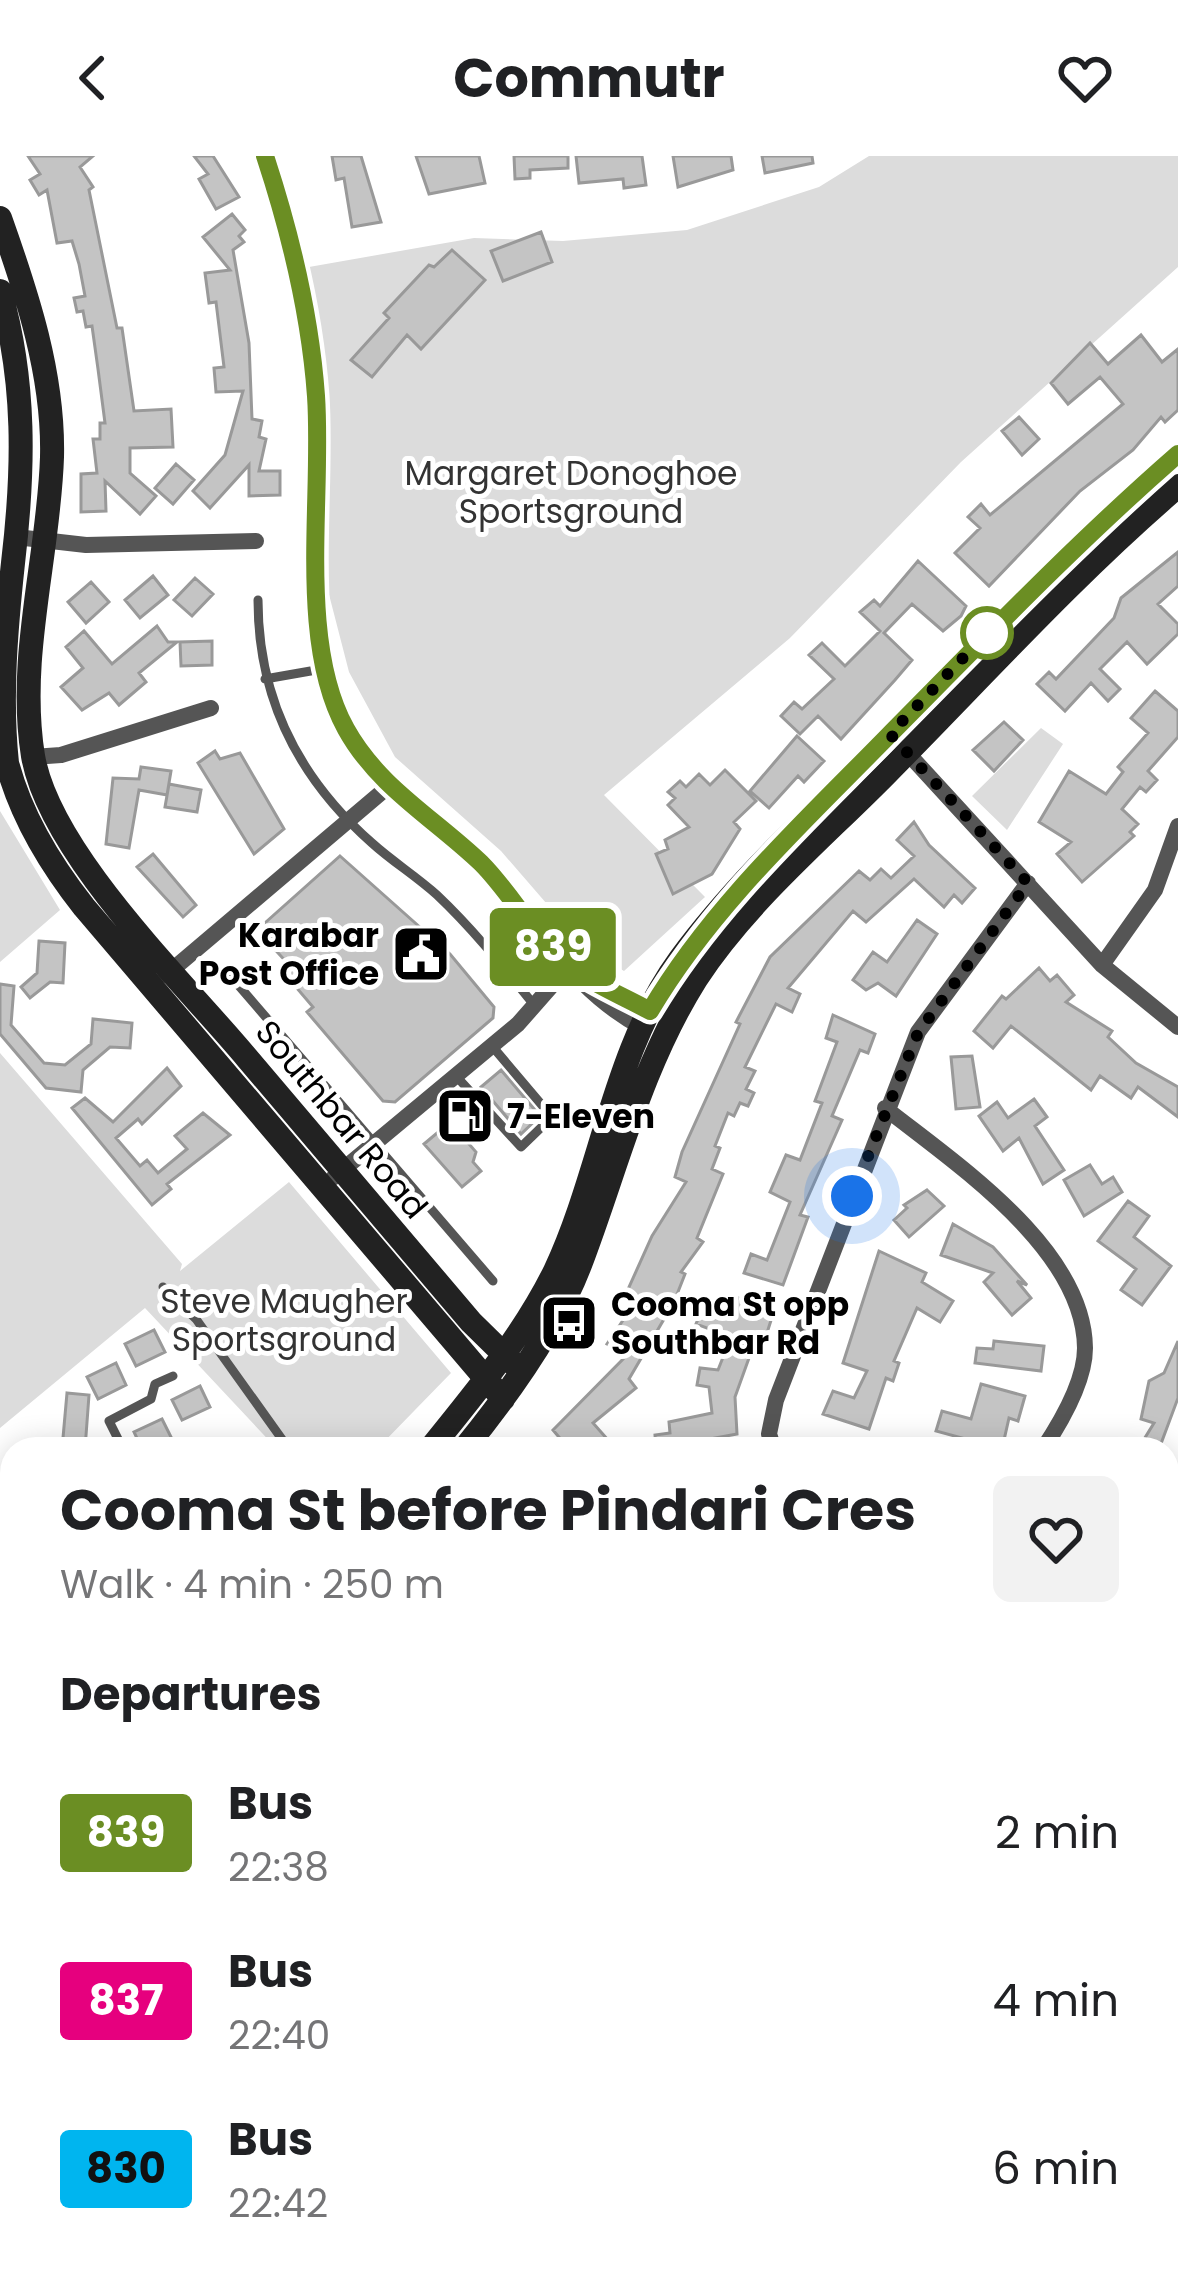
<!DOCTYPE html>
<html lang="en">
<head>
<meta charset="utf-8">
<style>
	:root { --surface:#fff; --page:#f2f2f2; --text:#202124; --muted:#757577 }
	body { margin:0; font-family:Poppins,sans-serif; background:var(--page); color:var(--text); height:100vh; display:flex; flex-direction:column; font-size:45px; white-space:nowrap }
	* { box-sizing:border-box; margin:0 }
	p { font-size:39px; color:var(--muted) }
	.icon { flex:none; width:66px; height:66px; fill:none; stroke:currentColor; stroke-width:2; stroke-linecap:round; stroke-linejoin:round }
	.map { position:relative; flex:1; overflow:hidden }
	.sheet { position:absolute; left:0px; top:1281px; width:1179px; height:843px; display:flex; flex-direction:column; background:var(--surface); border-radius:36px 36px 0 0; box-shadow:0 6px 30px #0003 }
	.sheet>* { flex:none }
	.badge { padding:0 24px; border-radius:9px; font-size:42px; line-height:78px }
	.you { position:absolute; width:60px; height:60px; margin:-30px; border:9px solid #fff; border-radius:50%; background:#1a73e8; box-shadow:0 0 0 18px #1a73e833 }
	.map>.badge { position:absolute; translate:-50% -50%; box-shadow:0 0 0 6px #fff }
	h2 { padding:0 60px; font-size:45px; line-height:108px }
	.round { display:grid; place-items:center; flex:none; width:126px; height:126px; border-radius:18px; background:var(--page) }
	.overview { display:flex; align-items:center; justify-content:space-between; height:204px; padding:0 60px }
	h1 { font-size:57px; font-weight:700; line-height:90px }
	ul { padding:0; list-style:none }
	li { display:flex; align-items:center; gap:36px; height:168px; padding:0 60px }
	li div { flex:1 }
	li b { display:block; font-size:45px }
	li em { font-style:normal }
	li .badge { min-width:132px; font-weight:700; text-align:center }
	header { display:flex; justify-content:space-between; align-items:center; height:156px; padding:0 60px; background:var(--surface); font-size:54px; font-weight:700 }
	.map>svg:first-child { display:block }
</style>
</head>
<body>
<header><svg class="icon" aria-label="back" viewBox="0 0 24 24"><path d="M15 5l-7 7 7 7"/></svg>Commutr<svg class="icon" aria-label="heart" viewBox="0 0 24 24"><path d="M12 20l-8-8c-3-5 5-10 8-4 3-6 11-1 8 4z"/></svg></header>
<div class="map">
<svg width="1178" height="2123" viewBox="0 0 1178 2123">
	<rect width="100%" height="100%" fill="#fff"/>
	<path fill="#dcdcdc" d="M869 0H1178V111L961 306 790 482 604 639 705 741 624 815 585 792 501 695 395 601 349 516 317 392 319 256 309 111 474 82 563 85 687 74 819 31Z
		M1041 572 1063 588 1007 674 972 640Z
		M0 655 60 754 0 806Z
		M0 897 182 1108 180 1115 289 1026 451 1217 377 1293H277L145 1152 0 1272Z
		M871 2112H1017L1026 2123H863Z"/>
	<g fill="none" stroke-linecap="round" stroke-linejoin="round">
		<path stroke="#a3a3a3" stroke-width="6" d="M1167 2011 1178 2016
			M929 2123 935 2112"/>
	</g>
	<path fill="#c4c4c4" stroke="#999" stroke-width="3" d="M28 0H93L80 11 93 31 89 34 117 172H122L134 255 171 253 173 291 130 292V317L156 340 140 358 105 325 106 355 81 356V318L97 317 93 283H100V267H105L98 213 92 170 86 171 83 155 77 156 74 142 85 140 79 108 72 85 57 87 47 34 39 39 30 24 40 18Z
		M194 0H213L239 41 216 53 199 23 208 18Z
		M332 0H361L381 66 352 71 344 22 336 24Z
		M416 0H479L485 27 429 38Z
		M514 0H568V12L530 14V22L515 23Z
		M576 0H642L646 29 624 32 623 23 579 27Z
		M673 0H731L733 14 678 31Z
		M762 0H812L813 7 765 17Z
		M232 58 245 74 239 80 244 86 233 94 249 187 252 263 262 265 259 281 266 283 259 315H280V339L249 340V309L210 352 193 335 225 299 243 235 216 236 214 212 224 211 216 146 209 147 205 117 230 114 203 81Z
		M541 76 552 106 503 125 491 95Z
		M452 94 485 124 421 193 407 179 372 221 351 204 389 162 384 157 429 109 434 111Z
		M1141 179 1162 206 1178 193V254L1165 266 1161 261 1133 294 1080 335 989 430 955 397 980 372 968 361 981 348 990 359 1123 248 1100 221 1068 248 1051 227 1090 187 1108 208Z
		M1019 261 1039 283 1022 299 1002 275Z
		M176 308 194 324 173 348 155 332Z
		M1178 396V430L1158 448 1178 468V478L1147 508 1127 486 1100 513 1120 533 1108 545 1091 527 1065 555 1037 528 1049 516 1056 523 1114 462 1121 442Z
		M918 405 966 450 961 460 943 475 912 448 884 477 912 504 895 524 841 583 818 560 800 578 781 560 794 546 802 553 834 523 809 499 822 487 845 510 880 475 860 456 874 444 880 450Z
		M153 420 168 439 140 462 125 444Z
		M195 422 213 438 192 460 174 444Z
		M91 426 109 446 86 467 68 446Z
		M157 470 168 486H177L139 517 146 526 119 549 109 537 82 554 61 531 83 512 66 491 84 475 112 508Z
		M212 485V509L181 510 180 486Z
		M1155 535 1178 555V581L1148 615 1157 624 1146 636 1140 631 1122 653 1138 668 1130 676 1134 680 1082 726 1057 698 1071 686 1039 666 1069 615 1106 638 1123 616 1118 611 1148 577 1131 562Z
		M1004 566 1023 584 994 615 973 594Z
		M797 580 824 605 804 626 798 620 769 652 750 635Z
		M215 595 220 603 240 597 284 673 254 698 198 607Z
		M141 611 171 615 167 639 139 634 129 692 106 688 113 622 139 623Z
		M725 614 756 645 734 666 740 673 712 718 673 738 656 698 668 693 665 684 689 671 668 649 675 642 668 636 680 625 686 631 699 618 710 629Z
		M169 628 201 634 197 656 165 651Z
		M914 666 929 689 975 732 962 747 954 739 944 751 914 723 866 766 853 755 788 832 800 838 792 856 776 848 745 911 755 915 746 933 754 937 748 950 740 947 734 960 728 957 715 990 720 992 712 1013 723 1018 697 1082 703 1086 681 1116 685 1118 674 1146 629 1223 636 1232 593 1267 616 1293H569L553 1274 627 1199 607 1188 636 1145 625 1140 652 1080 686 1026 675 1021 682 996 740 868 736 866 770 801 859 715 870 724 881 713 891 722 914 700 897 684Z
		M153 698 196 749 183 761 137 711Z
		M340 700 450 798 494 851 493 862 395 946 383 945 307 856 313 851 284 817 291 811 257 774Z
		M917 764 937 778 896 840 878 827 866 834 853 824 873 796 887 806Z
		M39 785 65 787 63 827 50 826 30 842 21 831 37 817Z
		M1039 812 1050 825 1057 819 1074 839 1066 846 1112 875 1108 881 1136 907 1178 931V961L1138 931 1131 942 1100 920 1091 934 1011 870 993 892 974 875 1002 840 1006 843Z
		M0 828 14 830 11 869 44 907 65 909 91 888 93 863 132 867 130 892 110 891 83 914 81 936 46 932 0 878Z
		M833 859 875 878 868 897 860 894 832 960 842 964 800 1059 808 1061 783 1129 744 1117 751 1098 767 1104 790 1046 770 1036 786 999 800 1004 822 947 815 945 837 886 826 882Z
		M972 900 980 951 956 953 951 901Z
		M167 912 181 930 142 968 138 963 116 982 140 1010 147 1004 158 1017 187 993 175 980 203 957 230 979 167 1028 171 1033 152 1049 72 952 85 942 113 966Z
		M501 914 540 960 521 978 481 931Z
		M1034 943 1047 961 1035 970 1064 1014 1043 1028 1019 982 1003 995 979 960 997 946 1008 962Z
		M450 966 476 996 473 1006 481 1015 462 1031 424 988Z
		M1090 1009 1102 1028 1113 1021 1122 1036 1084 1060 1064 1024Z
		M927 1034 944 1050 909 1081 894 1064 907 1052 904 1049Z
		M1128 1045 1149 1060 1134 1081 1171 1110 1142 1149 1121 1134 1136 1113 1098 1085Z
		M953 1068 993 1091 1027 1129 1017 1125 1031 1142 1012 1159 984 1126 993 1117 941 1099Z
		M879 1095 926 1117 922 1126 953 1145 940 1166 917 1152 894 1205 899 1207 893 1225 886 1222 869 1273 823 1258 833 1235 854 1242 867 1215 843 1207Z
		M733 1140 774 1155 766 1180 758 1177 735 1241 737 1278 656 1293 655 1279 670 1277 669 1266 712 1257 709 1231 697 1229 700 1212 718 1214 731 1181 696 1168 705 1147 727 1155Z
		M154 1174 165 1196 136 1210 125 1188Z
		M994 1185 1044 1190 1041 1215 975 1207 977 1192 993 1193Z
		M1178 1185V1242L1159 1293H1138L1154 1267 1141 1263 1149 1225 1164 1217Z
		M116 1207 126 1229 98 1243 87 1221Z
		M981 1228 1025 1240 1018 1265 1009 1262 1002 1293 936 1275 942 1255 971 1263Z
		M200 1230 210 1251 182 1264 172 1244Z
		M67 1237 89 1239 85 1293H62Z
		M162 1263 173 1285 142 1293 134 1276Z"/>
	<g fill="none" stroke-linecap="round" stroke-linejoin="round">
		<path stroke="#555" stroke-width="9" d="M258 444C258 542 298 622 372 687 393 706 416 720 437 739 473 773 504 812 535 850
			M265 523 322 513
			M227 816 493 1125
			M456 920 521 991 552 961 492 890
			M163 1131 196 1163 289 1293
			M123 1293 109 1265 151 1243 155 1228 173 1220
			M1167 1900 1178 1901
			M559 2112 568 2123
			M709 2112 717 2123"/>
		<path stroke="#555" stroke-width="16" d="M265 0C291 79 310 157 316 240 324 348 293 483 349 580 384 639 446 670 492 719 546 777 571 833 643 872
			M16 381 86 389 256 385
			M903 592 1102 809 1178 871
			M33 601 61 599 211 552
			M1102 809 1155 734 1178 670
			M569 810 650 855
			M166 819 389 630
			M885 952C956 1008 1084 1093 1085 1192 1085 1225 1061 1266 1043 1293
			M334 1021 518 868 569 810
			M774 1293 769 1278 776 1244 918 876 1028 727
			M140 2112 141 2123"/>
		<path stroke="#555" stroke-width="21" d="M0 1466 12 1526
			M386 2112 387 2123
			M1064 2112 1073 2123"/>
		<path stroke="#222" stroke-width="24" d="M0 62C27 138 54 219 52 301 49 400 17 501 33 600 50 698 183 825 247 902 321 990 396 1078 471 1166L520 1214
			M0 135C26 226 24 314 13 407 6 472 0 542 7 607 21 660 50 708 84 751L503 1243
			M430 1293C475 1237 523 1180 555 1115 602 1015 613 895 680 803 738 724 816 653 885 584 981 486 1074 388 1178 298
			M464 1293C508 1239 555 1174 580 1109 617 1012 640 912 696 823 746 746 823 682 887 617 983 520 1074 419 1178 330
			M0 1857 12 1841"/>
	</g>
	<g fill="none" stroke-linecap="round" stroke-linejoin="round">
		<g stroke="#fff" stroke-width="27">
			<path id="line" d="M265 0C291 79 310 157 316 240 323 342 297 485 346 573 378 631 434 662 481 707 512 738 536 784 570 811 593 828 625 841 650 855 712 750 805 665 889 579 984 483 1076 387 1178 298"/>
		</g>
		<use href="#line" stroke="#6b8e23" stroke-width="18"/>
		<path stroke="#000" stroke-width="12" stroke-dasharray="0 21.6" d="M852 1040 918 877 1028 727 890 578 987 477"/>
	</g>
	<defs>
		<g id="civic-square" transform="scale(3)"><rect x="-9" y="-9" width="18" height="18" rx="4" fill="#000" stroke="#fff"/><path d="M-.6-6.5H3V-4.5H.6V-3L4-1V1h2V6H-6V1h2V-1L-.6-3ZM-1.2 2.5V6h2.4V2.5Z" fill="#fff"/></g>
		<g id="fuel-square" transform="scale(3)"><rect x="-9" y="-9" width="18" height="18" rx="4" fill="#000" stroke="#fff"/><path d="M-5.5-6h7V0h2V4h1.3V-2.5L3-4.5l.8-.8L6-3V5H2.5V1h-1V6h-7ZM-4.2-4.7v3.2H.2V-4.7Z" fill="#fff"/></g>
		<g id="bus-square" transform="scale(3)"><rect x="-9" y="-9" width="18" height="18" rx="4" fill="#000" stroke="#fff"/><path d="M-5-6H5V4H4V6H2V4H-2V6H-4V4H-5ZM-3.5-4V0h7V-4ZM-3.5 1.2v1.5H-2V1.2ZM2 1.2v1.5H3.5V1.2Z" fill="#fff"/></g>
	</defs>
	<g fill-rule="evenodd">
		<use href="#civic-square" x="421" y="798"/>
		<use href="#fuel-square" x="465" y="960"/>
		<use href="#bus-square" x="569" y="1167"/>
	</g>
	<circle fill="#fff" stroke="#6b8e23" stroke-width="6" cx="987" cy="477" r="24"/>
	<g text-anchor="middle" stroke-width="10" stroke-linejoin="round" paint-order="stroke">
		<g font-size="33" fill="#333" stroke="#fff">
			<text x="571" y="329">Margaret Donoghoe<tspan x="571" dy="38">Sportsground</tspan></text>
			<text x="284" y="1157">Steve Maugher<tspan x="284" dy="38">Sportsground</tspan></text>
		</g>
		<g font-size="33" font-weight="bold" fill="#000" stroke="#fff" text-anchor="start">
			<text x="379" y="791" text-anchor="end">Karabar<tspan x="379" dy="38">Post Office</tspan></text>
			<text x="507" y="972">7-Eleven</text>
			<text x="611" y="1160">Cooma St opp<tspan x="611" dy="38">Southbar Rd</tspan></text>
		</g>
		<g font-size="33" fill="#000" stroke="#fff">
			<text transform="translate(342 963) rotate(50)" y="12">Southbar Road</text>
		</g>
	</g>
</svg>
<div class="you" style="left:852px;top:1040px"></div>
<b class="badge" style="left:553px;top:791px;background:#6b8e23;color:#fff">839</b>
<section class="sheet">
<div class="overview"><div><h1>Cooma St before Pindari Cres</h1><p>Walk · 4 min · 250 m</p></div><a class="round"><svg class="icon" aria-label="heart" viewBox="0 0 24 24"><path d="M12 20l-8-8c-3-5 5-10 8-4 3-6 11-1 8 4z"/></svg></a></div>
<h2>Departures</h2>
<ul>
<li><span class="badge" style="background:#6b8e23;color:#fff">839</span><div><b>Bus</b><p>22:38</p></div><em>2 min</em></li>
<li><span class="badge" style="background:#e6007e;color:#fff">837</span><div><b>Bus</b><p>22:40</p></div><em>4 min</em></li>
<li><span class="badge" style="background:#00b5ef;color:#111">830</span><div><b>Bus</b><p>22:42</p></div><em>6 min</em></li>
</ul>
</section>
</div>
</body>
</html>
